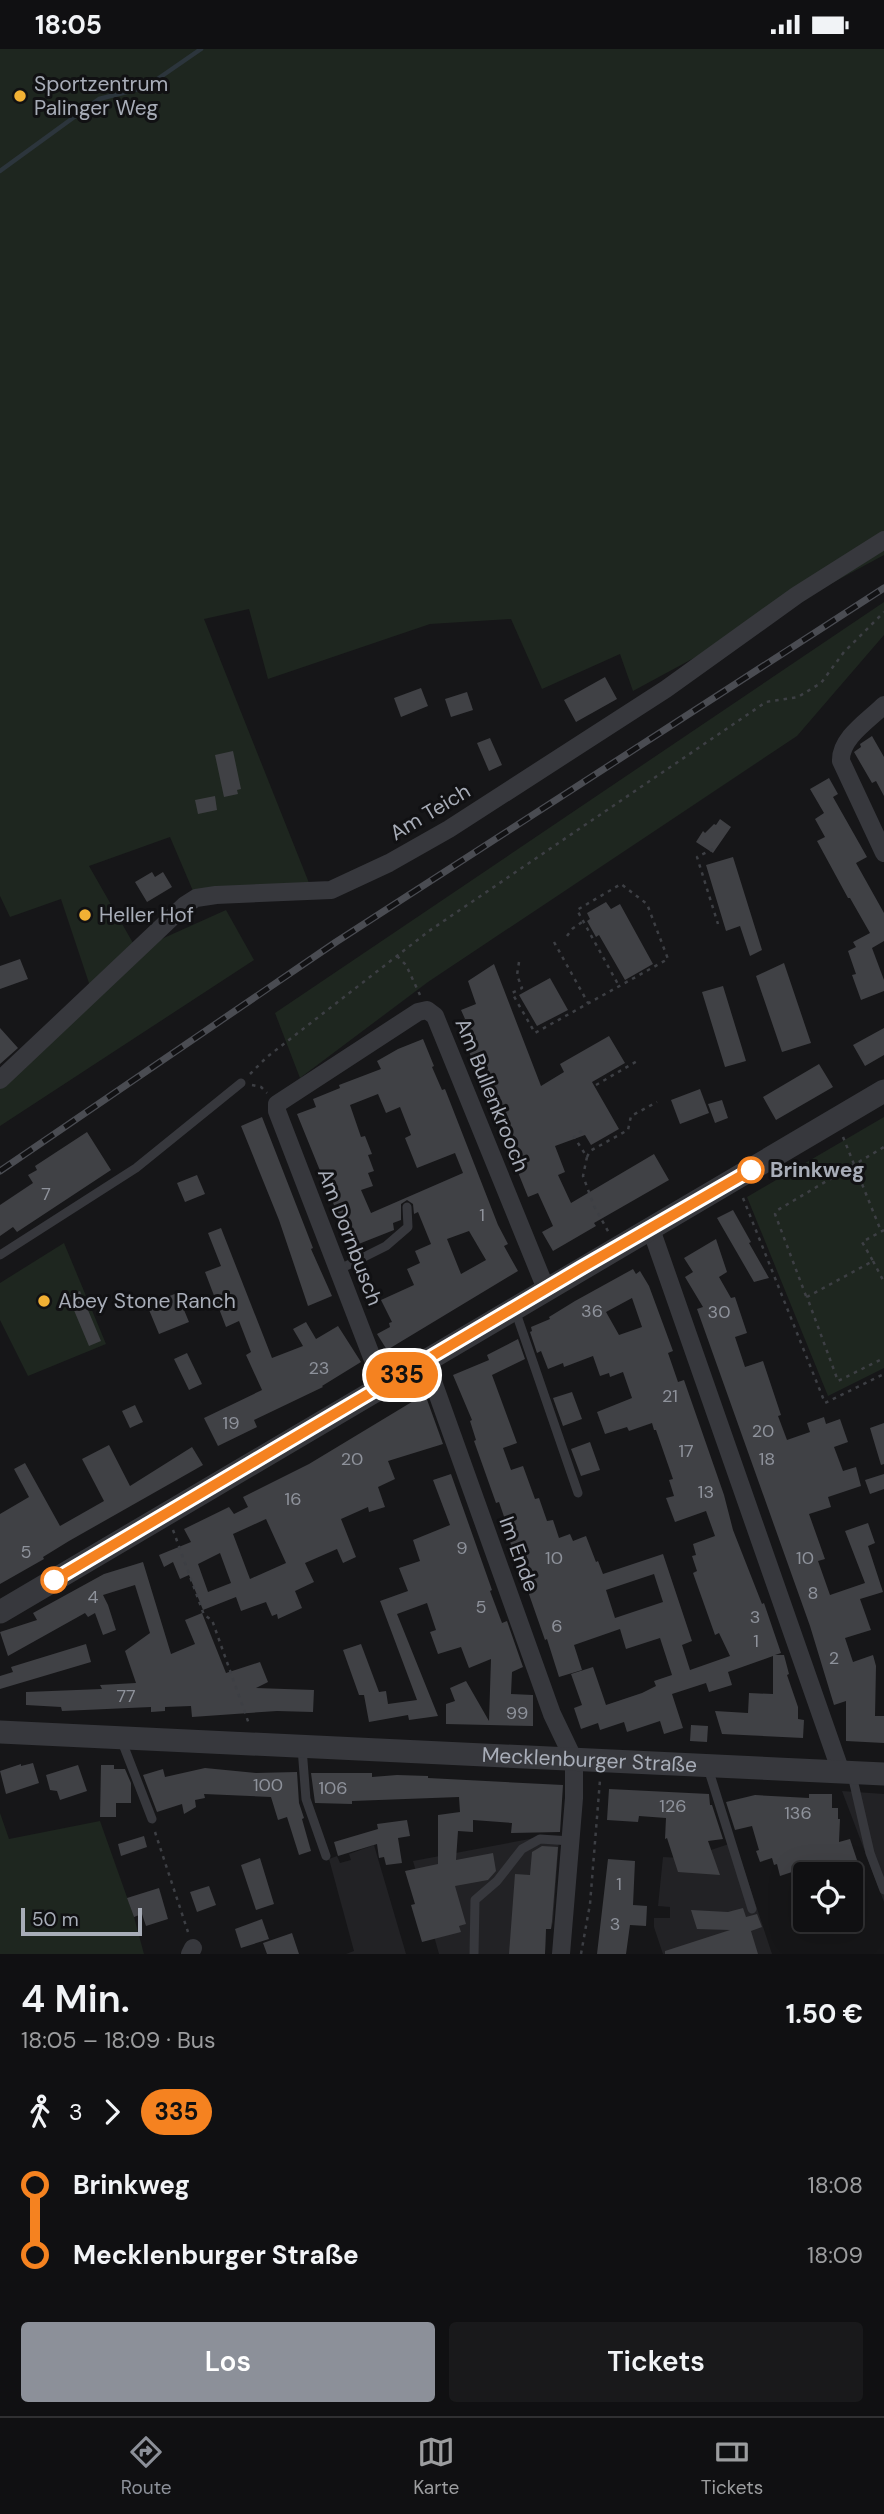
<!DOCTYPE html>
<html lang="de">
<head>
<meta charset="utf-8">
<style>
	:root { --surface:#101012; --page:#19191b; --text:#f1f3f6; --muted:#9c9d9f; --line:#303032; --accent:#8c9099 }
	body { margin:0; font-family:"DM Sans",sans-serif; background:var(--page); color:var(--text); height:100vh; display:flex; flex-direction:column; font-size:26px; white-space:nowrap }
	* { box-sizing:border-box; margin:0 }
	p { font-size:23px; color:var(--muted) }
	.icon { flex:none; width:38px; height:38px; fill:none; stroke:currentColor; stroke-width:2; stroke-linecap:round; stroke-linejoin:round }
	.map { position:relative; height:1905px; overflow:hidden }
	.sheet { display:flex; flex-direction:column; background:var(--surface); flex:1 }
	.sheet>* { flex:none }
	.badge { padding:0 14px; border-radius:23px; font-size:24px; line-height:46px }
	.controls { position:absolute; left:793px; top:1813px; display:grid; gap:14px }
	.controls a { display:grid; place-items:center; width:70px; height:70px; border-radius:7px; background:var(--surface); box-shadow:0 7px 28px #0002,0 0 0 2px var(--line); font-size:35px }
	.scale { position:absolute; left:21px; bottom:18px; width:121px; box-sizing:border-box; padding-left:7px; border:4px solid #a8adb8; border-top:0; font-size:19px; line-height:24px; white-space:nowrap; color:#a8adb8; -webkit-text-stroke:5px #111113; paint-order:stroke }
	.map>.badge { position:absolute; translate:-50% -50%; box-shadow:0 0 0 4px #fff }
	.legs { display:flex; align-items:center; gap:10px; height:77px; padding:0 21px; font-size:23px }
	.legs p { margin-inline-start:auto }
	.headline { display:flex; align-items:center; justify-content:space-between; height:119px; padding:0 21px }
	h1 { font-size:38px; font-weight:600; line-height:52px }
	.primary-button { display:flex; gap:14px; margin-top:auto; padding:14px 21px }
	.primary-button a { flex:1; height:80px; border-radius:7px; background:var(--accent); color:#fff; font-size:28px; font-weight:600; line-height:80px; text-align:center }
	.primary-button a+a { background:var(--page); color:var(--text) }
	ul { padding:0 21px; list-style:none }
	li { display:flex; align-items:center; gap:24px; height:70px; font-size:26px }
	li i { display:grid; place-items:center; width:10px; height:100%; margin:0 9px; background:currentColor }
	li i::after { content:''; width:18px; height:18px; margin:-9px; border:5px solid; border-radius:50%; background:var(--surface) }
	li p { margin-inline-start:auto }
	li:first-child i { background:linear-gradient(#0000 50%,currentColor 0) }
	li:last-child i { background:linear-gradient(currentColor 50%,#0000 0) }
	.status { display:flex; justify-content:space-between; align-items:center; height:49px; padding:0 35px; background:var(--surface); direction:ltr }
	.status svg { height:19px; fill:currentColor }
	.tabs { display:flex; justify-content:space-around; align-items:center; height:98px; border-top:2px solid var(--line); background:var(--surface); font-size:19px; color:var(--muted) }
	.tabs a { display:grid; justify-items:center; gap:4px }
	.tabs .active { color:var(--accent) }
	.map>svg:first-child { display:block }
</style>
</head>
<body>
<div class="status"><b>18:05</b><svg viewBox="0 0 49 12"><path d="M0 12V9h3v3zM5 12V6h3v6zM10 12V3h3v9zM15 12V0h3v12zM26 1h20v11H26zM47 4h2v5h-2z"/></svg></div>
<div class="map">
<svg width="884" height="1905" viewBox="0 0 884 1905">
	<rect width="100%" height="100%" fill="#161618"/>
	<path fill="#222225" d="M842 1742 884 1745V1853Z
		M535 1789 559 1790 553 1873 551 1880H546L545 1905H439L413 1812Z
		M735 1793 772 1905H663L654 1878V1869H670V1858L658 1857 663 1808 697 1810 696 1806Z
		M374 1796 406 1905H346L354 1902 329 1810 337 1807 340 1814 351 1811 349 1805Z"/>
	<path fill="#1e261f" d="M0 0H884V506L633 642 620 605 542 640 511 570 430 575 268 630 249 560 204 570 313 844 196 849 170 788 89 817 137 901 226 861 254 911 0 1077V1031L92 943 61 850 10 868 0 847Z
		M884 553V586L797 687 428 933 300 1029 275 964Z
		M884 1068V1319L828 1347 747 1148Z
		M64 1194 106 1295 28 1327 0 1271V1234Z
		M0 1764 9 1790 100 1772 134 1868 144 1905H0Z"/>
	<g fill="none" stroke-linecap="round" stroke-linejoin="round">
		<path stroke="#2c353c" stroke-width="4.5" d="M0 122 99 50 146 38 201 0"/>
	</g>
	<path fill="#404145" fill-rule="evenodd" d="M605 628 617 650 576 673 564 651Z
		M421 639 428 657 401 668 394 649Z
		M467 643 473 661 451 668 445 650Z
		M872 687 884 708V747L876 732 872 734 854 703 861 698 860 695Z
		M490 689 502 716 489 722 477 694Z
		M233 702 241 740 237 741 238 745 224 748 215 706Z
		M829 729 838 745 833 748 867 808 856 814 884 864V892L872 899 884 931V942L861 951 852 926 856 925 848 902 856 898 853 893 870 884 850 849H848L817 792 825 788 815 770 824 764 810 740Z
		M215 747 217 761 198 765 195 751Z
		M720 770 731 778 713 804 696 793 703 782 705 784 714 775 716 776Z
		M733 808 762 901 750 907 740 877 726 882 706 816Z
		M152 823 155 828 163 823 172 838 147 853 135 833Z
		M606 853 611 860 620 855 653 915 625 931 599 886 596 888 587 872 590 870 587 864Z
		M20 910 28 930 0 940V917Z
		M784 914 811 994 782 1003 756 927Z
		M494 915 541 1037 564 1023 560 1015 609 987 625 1014 592 1033 619 1080 591 1096 585 1086 555 1097 565 1123 558 1126 571 1154 654 1105 669 1131 594 1174 596 1177 553 1202 542 1183 553 1177 538 1144 528 1148 457 973 465 970 461 961 476 955 468 932Z
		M550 929 568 961 537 977 519 946Z
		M723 937 746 1012 725 1018 702 943Z
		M0 979 18 999 0 1015Z
		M884 979V1006L865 1017 853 996Z
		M423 990 434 1017 432 1018 442 1041 445 1040 498 1176 508 1195 504 1197 518 1222 387 1301 377 1285 390 1278 389 1274 392 1273 381 1251 414 1236 407 1220 420 1214 415 1202 431 1195 418 1163 414 1165 413 1155 407 1151 401 1155V1171L393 1174 394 1181 351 1198 297 1065 316 1058 313 1050 340 1039 339 1036 381 1020 377 1012 398 1000ZM378 1045 386 1064 400 1058 411 1086 405 1089 417 1119 455 1104 463 1124 371 1164 361 1141 373 1137 368 1124 374 1122 368 1106 372 1105 365 1087 361 1088 350 1056ZM469 1182 486 1211 461 1225 447 1190Z
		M819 1015 833 1038 776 1071 763 1048Z
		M700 1040 709 1064 680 1075 671 1051Z
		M722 1051 728 1069 715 1074 708 1055Z
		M262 1068 313 1199 311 1200 332 1247 308 1257 279 1171 241 1077Z
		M87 1083 111 1121 17 1183 13 1178 0 1187V1156L33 1134 28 1126 37 1121 35 1117Z
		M197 1126 205 1145 185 1153 177 1134Z
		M733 1161 751 1193 749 1194 769 1229 754 1233 717 1169Z
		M221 1179 272 1309 303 1297 293 1280 306 1273 316 1290 338 1277 361 1313 322 1337 323 1338 254 1371 257 1378 218 1397 204 1369 262 1341 246 1306 251 1303 239 1272 226 1278 205 1223 221 1217 208 1184Z
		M716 1190 727 1223 719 1228 731 1249 735 1248 747 1284 735 1288 745 1318 763 1312 781 1366 778 1367 787 1391 810 1383 807 1374 824 1368 826 1375 840 1370 848 1393 834 1398 843 1422 856 1418 861 1437 828 1448 831 1458 809 1465 825 1510 818 1512 830 1546 865 1534 845 1482 868 1474 875 1494 868 1497 883 1543 860 1550 871 1581 845 1589 853 1613 873 1606 876 1617 875 1667H884V1694L846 1692V1652L834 1656 810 1577 697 1260 703 1258 685 1228 693 1223 684 1209Z
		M633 1220 636 1225 640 1222 649 1237 673 1302 668 1304 678 1333 684 1331 724 1446 733 1481 762 1555 764 1554 781 1604 775 1606H784L789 1625 787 1626 798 1658V1670L804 1671 803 1689 722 1685 715 1662 748 1664 749 1644 773 1645V1607L728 1623 732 1636 709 1643 706 1634 672 1645 683 1679 664 1685 660 1672 627 1683 624 1673 600 1681 598 1674 581 1680 574 1659 582 1656 571 1625 593 1618 606 1656 642 1644 656 1637 654 1632 672 1626 660 1589 626 1600 620 1580 574 1596 582 1621 559 1628 547 1590 545 1591 524 1531 522 1532 508 1486 510 1485 499 1453 496 1454 474 1392 476 1391 470 1372 472 1371 453 1326 489 1311 487 1306 518 1290 525 1310 492 1326 517 1394 503 1399 511 1421 523 1417 535 1450 539 1449 547 1472 553 1471 559 1489 570 1485 573 1492 586 1487 596 1513 598 1512 603 1525 663 1505 692 1592 682 1596 690 1621 730 1607 719 1584 715 1586 693 1524 697 1522 692 1507 696 1506 693 1495 715 1487 706 1462 675 1473 666 1449 674 1447 669 1431 673 1430 656 1381H654L652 1374 629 1382 627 1378 605 1385 597 1363 632 1349 623 1323 610 1328 609 1324 600 1327 593 1307 564 1318 563 1314 548 1320 541 1302 537 1304 530 1283 532 1282 531 1278 550 1270 549 1268 575 1252ZM632 1249 642 1278 619 1286 606 1263ZM654 1525 663 1553 615 1569 606 1541Z
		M80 1242 101 1292 89 1297 68 1247Z
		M177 1244 189 1273 159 1285 147 1256Z
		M187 1304 202 1335 189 1341 174 1310Z
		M572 1343 582 1370 563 1377 553 1349Z
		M425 1345 443 1395 388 1412 395 1430 378 1438 385 1458 369 1463 368 1458 341 1470 356 1508 343 1514 337 1500 305 1514 314 1533 295 1542 302 1559 278 1570 277 1565 272 1567 266 1553 241 1562 236 1548 203 1561 189 1526 180 1530 173 1513 164 1518 159 1506 191 1493 184 1480 229 1458 234 1465 248 1458 243 1448 309 1415ZM266 1470 286 1514 250 1530 233 1485ZM220 1504 231 1534 208 1543 198 1515Z
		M135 1356 143 1373 130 1379 122 1362Z
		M884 1374V1415L881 1416 870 1379Z
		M590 1393 600 1421 581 1427 571 1400Z
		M109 1396 130 1437 192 1398 203 1416 69 1492 43 1508 44 1510 0 1535V1465L29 1448 14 1420 25 1414 60 1477 104 1452 82 1410Z
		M451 1425 492 1541 490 1542 502 1574 507 1572 523 1618 512 1623 511 1645 533 1646V1677L446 1675V1655L455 1652 450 1639 466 1632 489 1672 491 1610 469 1619 461 1598 438 1605 430 1583 436 1581 427 1554 397 1565 438 1667 409 1671 408 1666 369 1673 364 1646H359L343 1601 361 1595 379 1643 386 1642 388 1655 417 1651 380 1552 408 1542 399 1519 420 1512 413 1491 450 1476 433 1431Z
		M884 1425V1440L870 1445 865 1431Z
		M143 1513 171 1605 195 1595 185 1571 202 1564 226 1624 260 1613 268 1633 256 1639 314 1641 313 1663 277 1662 192 1668 191 1657 165 1658V1662L151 1663V1658L62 1662 61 1658 26 1656V1643L102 1640 100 1636 136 1634 125 1602 150 1584 135 1536 103 1546 108 1556 116 1581 103 1586 95 1564 88 1568 85 1564 8 1607 0 1583 37 1571 33 1564 104 1525Z
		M86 1595 91 1613 0 1640V1627L13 1623 11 1618Z
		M691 1676 708 1677 707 1693 690 1692Z
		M33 1714 39 1734 6 1745 0 1722 21 1715V1717Z
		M78 1716 87 1742 60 1751 57 1742 50 1741 46 1726Z
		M101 1716H114V1720H125L131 1734V1754H116V1768H100Z
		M205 1719 256 1724 297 1723 299 1754 304 1769 302 1770 311 1802 299 1806 287 1768 278 1771 271 1748 204 1745 205 1749 195 1751 196 1758 184 1765 182 1755 157 1763 143 1726 163 1720 165 1728Z
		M311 1724H372V1728L397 1726 428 1727V1729L563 1736 560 1783 511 1784 512 1774 473 1771V1783L458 1782 456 1811 493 1804 496 1822 488 1831 455 1837 466 1875 459 1877 461 1883 422 1893 411 1856 415 1855 405 1822 438 1815V1766L460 1763 459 1748 352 1752V1755L315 1754Z
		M609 1740 709 1745 710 1756H712L723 1790 708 1792 720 1826 678 1823 667 1789 665 1790 666 1769 639 1767 638 1773 607 1771Z
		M809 1745H832V1759H838V1770H840L839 1793 850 1790 864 1832 850 1836V1825H803L801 1820 780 1827 777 1815 774 1816 772 1809 760 1813 756 1802 759 1801 752 1777 735 1781 726 1753 755 1746 809 1749Z
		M407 1771 410 1787 398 1789 402 1814 386 1816 384 1808 379 1809 377 1795 338 1807 334 1793 378 1780 377 1775Z
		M144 1787 147 1798 121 1807 118 1795Z
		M542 1797 558 1798 552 1872 551 1880H546L545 1905H509L515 1825 530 1826 532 1803Z
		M260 1809 274 1855 256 1861 241 1816Z
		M608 1810 635 1812 633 1856 647 1857 646 1877 630 1876 626 1905H597Z
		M209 1837 216 1856 197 1863 190 1843Z
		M159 1839 168 1870 146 1877 142 1865 134 1868 127 1849Z
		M743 1859 746 1868 757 1865 762 1878 751 1882 758 1905H665V1902L730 1881 697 1880 691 1861 728 1863Z
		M262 1870 269 1890 241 1899 235 1880Z
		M292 1884 299 1905H267L263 1894Z"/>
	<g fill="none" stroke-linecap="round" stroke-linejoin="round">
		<path stroke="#3d3f44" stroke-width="2.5" stroke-dasharray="3.5 5" stroke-linecap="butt" d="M713 800 697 808 718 875
			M567 887 572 880 582 873
			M554 893 588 954
			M397 907 406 916 420 946
			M519 913 517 926 522 939 512 944 535 984 668 910 647 855 621 835 577 861 619 937
			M250 1025 267 1008 429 882 766 653 798 648 821 634 844 603 884 563
			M252 1036 261 1038 267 1044
			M596 1036 639 1011
			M582 1082 574 1088 587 1108 583 1127 594 1157 609 1184
			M843 1088 881 1182
			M587 1108 590 1102 628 1081 631 1067 657 1053
			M743 1149 825 1354 884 1325
			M884 1181 862 1193 873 1212 807 1248 838 1332 884 1309
			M873 1212 884 1233
			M806 1247 775 1165 776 1162 884 1098
			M173 1481 204 1566 212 1571 249 1675
			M155 1783 188 1883
			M581 1905 590 1855 600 1731"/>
		<path stroke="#37383d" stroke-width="9" d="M0 1206 136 1119 241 1034
			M338 1221 386 1197 408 1178 407 1158
			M515 1261 578 1444
			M121 1690 152 1770
			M302 1699 306 1750 326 1807
			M708 1719 752 1860
			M852 1726 870 1804 884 1841
			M474 1905 475 1851 497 1832 522 1800 540 1790 571 1792"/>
		<path stroke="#37383d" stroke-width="18" d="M884 656C869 671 840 689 841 712L884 804
			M0 1031 185 856 196 849 216 846 331 841 389 814 449 780 666 640 797 546 884 491
			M651 1180 841 1723
			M426 1313 552 1665 574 1711V1749L561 1905
			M383 1337 277 1062V1055L418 963 427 961 435 967 546 1240
			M190 1905 193 1899"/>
		<g stroke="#37383d" stroke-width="23">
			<path d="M0 1563 884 1042"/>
			<path id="s1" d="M0 1683 884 1725"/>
		</g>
		<g stroke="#4a4c52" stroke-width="7">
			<path id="rail" d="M0 1122 336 893 884 539"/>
		</g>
		<use href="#rail" stroke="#111113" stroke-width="4.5" stroke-dasharray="13" stroke-linecap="butt"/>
	</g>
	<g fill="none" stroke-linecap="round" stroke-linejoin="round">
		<g stroke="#fff" stroke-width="16">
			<path id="line-1" d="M54 1531 581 1219 751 1121"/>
		</g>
		<use href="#line-1" stroke="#f58220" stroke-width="10"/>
	</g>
	<g fill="#f2b134" stroke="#111113" stroke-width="2.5">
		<circle cx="20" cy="47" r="7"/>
		<circle cx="85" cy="866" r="7"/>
		<circle cx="44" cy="1252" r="7"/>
	</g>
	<g fill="#fff" stroke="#f58220" stroke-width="3.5">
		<circle cx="751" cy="1121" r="12"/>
		<circle cx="54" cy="1531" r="12"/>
	</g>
	<g text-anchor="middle" stroke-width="6" stroke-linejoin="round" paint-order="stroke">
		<g font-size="18" fill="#8e929b">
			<text x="46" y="1151">7</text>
			<text x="482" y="1172">1</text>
			<text x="592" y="1268">36</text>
			<text x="719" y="1269">30</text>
			<text x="319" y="1325">23</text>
			<text x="670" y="1353">21</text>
			<text x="231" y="1380">19</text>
			<text x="763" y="1388">20</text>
			<text x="686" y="1408">17</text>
			<text x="352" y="1416">20</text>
			<text x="767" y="1416">18</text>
			<text x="706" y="1449">13</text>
			<text x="293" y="1456">16</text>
			<text x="462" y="1505">9</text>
			<text x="26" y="1509">5</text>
			<text x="554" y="1515">10</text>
			<text x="805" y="1515">10</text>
			<text x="813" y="1550">8</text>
			<text x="93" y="1554">4</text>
			<text x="481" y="1564">5</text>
			<text x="755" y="1574">3</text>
			<text x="557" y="1583">6</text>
			<text x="756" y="1598">1</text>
			<text x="834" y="1615">2</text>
			<text x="126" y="1653">77</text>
			<text x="517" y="1670">99</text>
			<text x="268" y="1742">100</text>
			<text x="333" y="1745">106</text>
			<text x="673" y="1763">126</text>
			<text x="798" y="1770">136</text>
			<text x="619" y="1841">1</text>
			<text x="615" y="1881">3</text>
		</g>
		<g font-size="21" fill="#a8adb8" stroke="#111113" text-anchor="start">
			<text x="34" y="42">Sportzentrum<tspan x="34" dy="24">Palinger Weg</tspan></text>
			<text x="99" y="873">Heller Hof</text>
			<text x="58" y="1259">Abey Stone Ranch</text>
		</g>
		<g font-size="21" fill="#a8adb8" stroke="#111113">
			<text transform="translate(430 763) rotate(-31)" y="7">Am Teich</text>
			<text transform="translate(492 1046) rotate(68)" y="7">Am Bullenkrooch</text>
			<text transform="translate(350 1188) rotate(69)" y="7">Am Dornbusch</text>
			<text transform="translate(519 1505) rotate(70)" y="7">Im Ende</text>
			<text dy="7" stroke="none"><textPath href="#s1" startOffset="590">Mecklenburger Straße</textPath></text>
		</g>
		<g font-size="21" font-weight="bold" fill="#a8adb8" stroke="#111113" text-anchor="start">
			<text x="770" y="1128">Brinkweg</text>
		</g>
	</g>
</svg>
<div class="controls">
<a><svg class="icon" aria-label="locate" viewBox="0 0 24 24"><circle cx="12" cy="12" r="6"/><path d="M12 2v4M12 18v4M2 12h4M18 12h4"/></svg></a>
</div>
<div class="scale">50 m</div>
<b class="badge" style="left:402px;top:1326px;background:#f58220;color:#111">335</b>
</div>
<section class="sheet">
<div class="headline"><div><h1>4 Min.</h1><p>18:05 – 18:09 · Bus</p></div><b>1.50 €</b></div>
<div class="legs"><svg class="icon" aria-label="walk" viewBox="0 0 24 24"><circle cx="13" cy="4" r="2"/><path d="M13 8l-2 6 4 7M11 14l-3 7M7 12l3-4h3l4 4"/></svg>3<svg class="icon" aria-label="forward" viewBox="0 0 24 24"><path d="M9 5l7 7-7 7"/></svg><b class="badge" style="background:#f58220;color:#111">335</b></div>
<ul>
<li><i style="color:#f58220"></i><b>Brinkweg</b><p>18:08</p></li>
<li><i style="color:#f58220"></i><b>Mecklenburger Straße</b><p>18:09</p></li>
</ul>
<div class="primary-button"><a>Los</a><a>Tickets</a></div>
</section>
<nav class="tabs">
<a class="active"><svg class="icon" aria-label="directions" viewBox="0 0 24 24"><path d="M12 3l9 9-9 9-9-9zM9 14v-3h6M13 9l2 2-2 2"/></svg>Route</a>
<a><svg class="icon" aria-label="map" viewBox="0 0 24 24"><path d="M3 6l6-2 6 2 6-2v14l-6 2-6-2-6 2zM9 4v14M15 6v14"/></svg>Karte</a>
<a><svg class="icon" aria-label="tickets" viewBox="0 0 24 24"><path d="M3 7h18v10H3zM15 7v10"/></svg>Tickets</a>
</nav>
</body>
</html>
